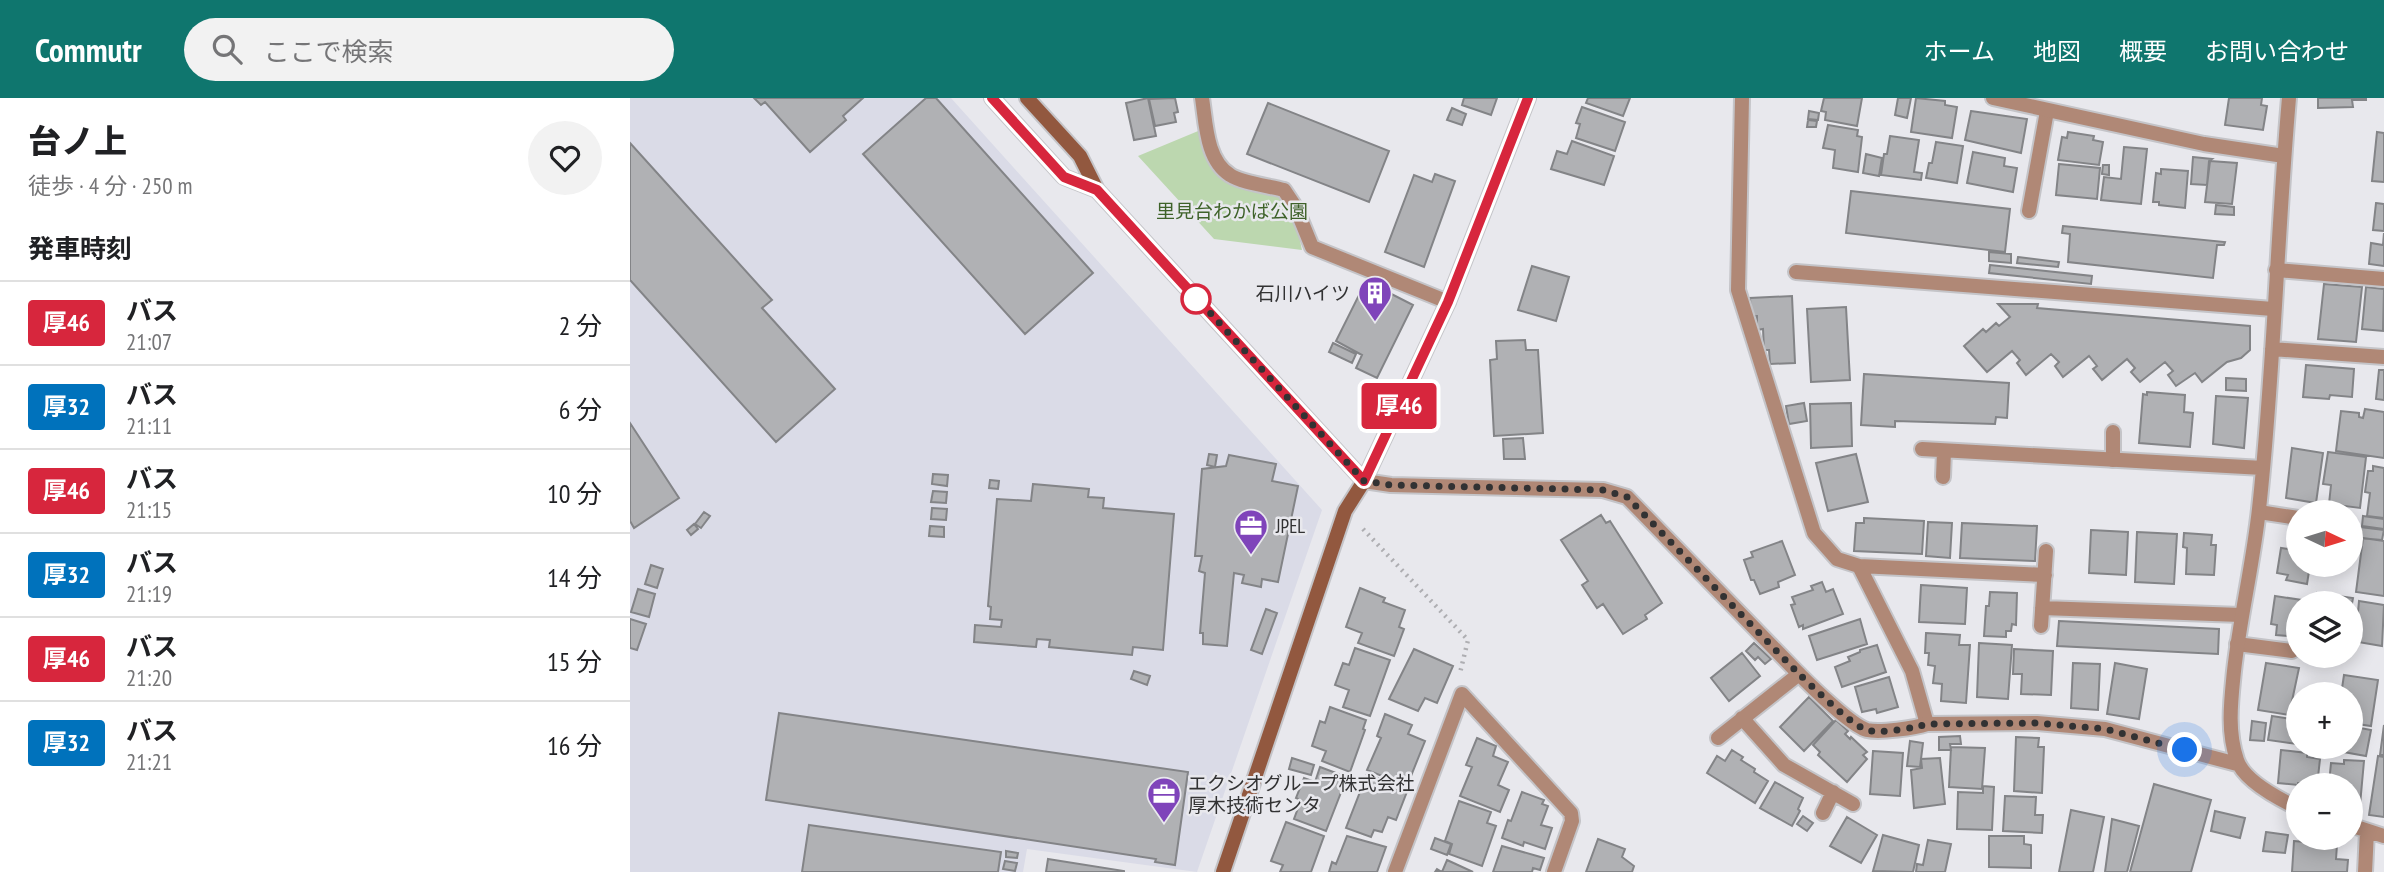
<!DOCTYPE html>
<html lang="ja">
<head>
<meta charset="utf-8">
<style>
	:root { --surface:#fff; --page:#f2f2f2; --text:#202124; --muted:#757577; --line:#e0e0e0; --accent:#0f766e }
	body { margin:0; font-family:"PT Sans Narrow","Noto Sans JP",sans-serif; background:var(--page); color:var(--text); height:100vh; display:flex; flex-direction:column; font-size:26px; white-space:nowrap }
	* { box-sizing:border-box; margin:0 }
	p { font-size:23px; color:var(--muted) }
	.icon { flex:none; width:38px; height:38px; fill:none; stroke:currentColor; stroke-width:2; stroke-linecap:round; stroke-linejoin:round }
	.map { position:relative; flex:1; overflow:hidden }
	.sheet { display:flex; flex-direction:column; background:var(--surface); width:630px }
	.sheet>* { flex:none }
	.badge { padding:0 14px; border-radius:5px; font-size:24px; line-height:46px }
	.needle { width:46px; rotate:94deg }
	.tools { position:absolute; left:1656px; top:402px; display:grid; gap:14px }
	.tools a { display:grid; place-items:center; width:77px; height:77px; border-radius:50%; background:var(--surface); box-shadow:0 4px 18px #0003; font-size:35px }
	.you { position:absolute; width:35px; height:35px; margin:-18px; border:5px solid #fff; border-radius:50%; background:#1a73e8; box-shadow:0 0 0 10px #1a73e833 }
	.map>.badge { position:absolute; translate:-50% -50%; box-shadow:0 0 0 4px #fff }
	h2 { padding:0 28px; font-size:26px; line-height:63px }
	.round { display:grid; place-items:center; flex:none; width:74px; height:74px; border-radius:37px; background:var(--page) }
	.overview { display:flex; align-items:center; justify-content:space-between; height:119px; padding:0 28px }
	h1 { font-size:33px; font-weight:800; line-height:52px }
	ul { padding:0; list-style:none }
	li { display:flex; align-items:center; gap:21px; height:84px; padding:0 28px; border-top:2px solid var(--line) }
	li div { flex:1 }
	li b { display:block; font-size:26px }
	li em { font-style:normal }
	li .badge { min-width:77px; font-weight:700; text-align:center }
	header { display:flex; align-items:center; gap:42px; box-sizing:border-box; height:98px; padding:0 35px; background:var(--accent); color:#fff }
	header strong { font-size:33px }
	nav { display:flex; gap:38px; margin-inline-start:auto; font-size:24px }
	.search { width:490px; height:63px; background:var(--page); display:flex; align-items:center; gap:18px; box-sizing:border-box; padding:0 24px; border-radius:38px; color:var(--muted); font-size:26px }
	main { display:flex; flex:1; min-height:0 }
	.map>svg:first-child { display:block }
</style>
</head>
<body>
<header>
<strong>Commutr</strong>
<div class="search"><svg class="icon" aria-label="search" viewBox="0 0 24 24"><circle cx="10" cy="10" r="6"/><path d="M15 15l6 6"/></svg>ここで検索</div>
<nav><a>ホーム</a><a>地図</a><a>概要</a><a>お問い合わせ</a></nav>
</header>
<main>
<section class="sheet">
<div class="overview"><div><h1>台ノ上</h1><p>徒歩 · 4 分 · 250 m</p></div><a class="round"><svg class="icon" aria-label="heart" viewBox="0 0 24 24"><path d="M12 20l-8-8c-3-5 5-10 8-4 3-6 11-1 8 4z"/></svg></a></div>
<h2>発車時刻</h2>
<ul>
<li><span class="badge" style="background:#d7263d;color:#fff">厚46</span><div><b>バス</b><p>21:07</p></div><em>2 分</em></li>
<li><span class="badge" style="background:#0072bc;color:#fff">厚32</span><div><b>バス</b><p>21:11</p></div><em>6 分</em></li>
<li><span class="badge" style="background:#d7263d;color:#fff">厚46</span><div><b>バス</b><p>21:15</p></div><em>10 分</em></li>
<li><span class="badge" style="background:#0072bc;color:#fff">厚32</span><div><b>バス</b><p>21:19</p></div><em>14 分</em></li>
<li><span class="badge" style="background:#d7263d;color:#fff">厚46</span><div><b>バス</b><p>21:20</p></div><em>15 分</em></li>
<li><span class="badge" style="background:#0072bc;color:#fff">厚32</span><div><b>バス</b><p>21:21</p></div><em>16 分</em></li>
</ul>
</section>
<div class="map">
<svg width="1754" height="774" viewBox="0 0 1754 774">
	<rect width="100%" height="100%" fill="#e8e8ed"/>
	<path fill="#dadbe7" d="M0 0H321L692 412 567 774 397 751 393 774H0Z"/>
	<path fill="#bcd7af" d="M573 31 585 69 654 95 663 110 672 152 584 141 508 58Z"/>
	<path fill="#b0b1b4" stroke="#838487" stroke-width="2" d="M124 0H233L213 18 216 22 180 54 135 4 131 7Z
		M296 0H306L463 175 395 236 233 56Z
		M518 0 526 38 504 42 496 5Z
		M545 0 548 14 544 15 546 24 525 28 519 1Z
		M834 0H867L861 17 832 7Z
		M958 0H1000L993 18 956 5Z
		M1194 0H1232L1227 28 1195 22 1196 14 1191 13Z
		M1268 0H1281L1277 20 1265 17Z
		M1286 0 1315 3V7L1327 9 1322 40 1281 34Z
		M1599 0H1632L1631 7 1637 8 1633 32 1595 27Z
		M1688 0H1736V2H1722L1723 9 1688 10Z
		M638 5 759 53 739 104 617 56Z
		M952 9 995 24 985 53 946 40 950 26 946 25Z
		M822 10 836 16 832 27 817 22Z
		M1179 13 1189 15 1188 22 1178 21Z
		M1341 13 1397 21 1391 55 1335 42Z
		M1178 22 1187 23 1186 29H1177Z
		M1198 27 1228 32 1227 38 1232 39 1228 74 1203 70 1205 52 1193 50Z
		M1438 34 1464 38 1463 42 1473 44 1469 67 1428 62 1432 39 1437 40Z
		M1747 34 1754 35V84L1742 83Z
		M1260 38 1289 42 1284 74 1292 75 1291 82 1251 77 1254 56H1257Z
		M942 43 984 58 974 87 921 71 927 53 937 56Z
		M1306 44 1333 48 1327 85 1296 80 1299 65H1302Z
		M0 45 142 202 132 210 205 291 146 344 0 182Z
		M1494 49 1517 51 1511 106 1471 102 1474 79 1491 81Z
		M1343 54 1375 60 1374 68 1387 70 1383 94 1337 85Z
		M1236 56 1252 60 1249 78 1233 75Z
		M1563 59 1582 61 1579 63 1577 87 1561 86Z
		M1580 63 1607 65 1602 106 1575 104Z
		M1429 66 1470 70 1467 101 1426 97Z
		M1473 67H1479V77L1472 76Z
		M1531 71 1558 73 1555 110 1529 107V104H1523L1526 75 1531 76Z
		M805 76 825 83 794 169 755 154 784 77 802 84Z
		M1221 93 1380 111 1375 154 1216 135Z
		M1746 105 1754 106V133L1743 132Z
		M1586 107 1604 109V117L1585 116Z
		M1433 128 1595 144 1594 147H1587L1583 180 1438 164 1440 136 1432 135Z
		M1754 135V168L1739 166 1741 145 1753 147Z
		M1359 154 1381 156V165L1359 163Z
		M1388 159 1429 164 1428 169 1387 165Z
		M1360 167 1462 178 1461 186 1359 175Z
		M902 168 939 179 926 223 888 212Z
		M736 183 783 207 747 280 726 270 732 257 706 243Z
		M1694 186 1732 189 1726 244 1688 241Z
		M1736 189 1754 191 1753 233 1732 231Z
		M1162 198 1165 265 1140 266 1139 252H1134L1133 231 1127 232V218H1121L1120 200Z
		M1368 206H1408L1407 210 1620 228V252L1611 260 1597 264 1572 284 1565 275 1546 288 1538 277 1543 273 1535 264 1510 284 1501 274 1505 270 1497 261 1472 282 1463 271 1467 268 1459 258 1433 279 1425 268 1429 264 1421 256 1396 277 1387 265 1390 262 1382 253 1357 274 1334 248 1353 231 1356 234 1366 225 1369 228 1380 219Z
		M1216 209 1220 282 1181 284 1177 211Z
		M895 242 896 252H908L913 335 864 338 860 262 867 261 866 243Z
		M703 245 726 256 722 265 699 254Z
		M1676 267 1724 271 1722 299 1700 297 1699 301 1673 299Z
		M1749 272H1754V302L1746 301Z
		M1234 276 1379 285 1377 320 1366 319 1365 326 1265 323V329L1231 327Z
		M1596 280 1616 281V293L1596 292Z
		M1517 294 1555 297 1554 314 1563 315 1560 349 1509 345 1513 296 1517 297Z
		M1586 298 1618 300 1614 350 1583 346Z
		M1174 305 1177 323 1159 326 1156 308Z
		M1221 305 1222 348 1181 350 1180 306Z
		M1735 311 1754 314V360L1706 353 1711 313 1729 315V319L1733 320Z
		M0 325 49 400 4 430 0 423Z
		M893 340 895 361H874L873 341Z
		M1662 350 1693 355 1686 405 1656 400Z
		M1698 354 1736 359 1730 410 1699 406 1701 387 1693 386Z
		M579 356 587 357 585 369 577 367Z
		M1226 356 1238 404 1198 413 1186 365Z
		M599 357 646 366 642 383 668 388 648 484 632 481 631 489 612 485 614 477 604 475 597 548 573 546V535H570L575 475 569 473 572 458H565L572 371 596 368Z
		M1743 368 1754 370V420L1737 418 1740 395 1735 394 1738 373H1743Z
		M303 376 318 377 317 388 302 386Z
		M360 382 369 383 368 391 359 390Z
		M403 386 459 391 458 399 474 400 473 410 544 416 533 552 503 549 502 557 419 549 420 542 407 541 406 549 344 544 345 527 371 529 372 522 360 521 361 509 358 508 367 401 401 403Z
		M303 393 317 394 316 405 301 404Z
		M302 410 317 411 316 422 301 421Z
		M74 414 80 418 71 430 65 426Z
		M971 417 976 425 980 423 1032 505 1015 517 1017 521 993 536 973 506 967 510 952 487 958 483 931 442Z
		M1733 418 1754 421V431L1732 428Z
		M1234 420 1294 423 1292 456 1224 453 1226 425H1234Z
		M1298 424 1322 425 1320 460 1296 458Z
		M1332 425 1407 428 1405 463 1330 460Z
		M64 426 68 431 61 437 57 432Z
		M300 428 314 429V439L299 438Z
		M1730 429 1754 432 1752 442 1729 440Z
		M1461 432 1498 434 1496 477 1459 475Z
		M1507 434 1547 436 1544 486 1505 484Z
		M1554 435 1582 437 1581 447H1586L1584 477 1556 476 1557 450 1553 449Z
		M1661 436 1668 437V467H1680L1677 486 1656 482 1658 477 1647 475 1651 450 1658 451Z
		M1733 440 1754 443V498L1726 494Z
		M1152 443 1165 477 1148 484 1149 489 1130 496 1124 482H1121L1114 462 1123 459 1121 454Z
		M21 467 33 471 27 490 15 486Z
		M1192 484 1196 494 1203 491 1213 516 1173 531V527L1169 529 1161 507 1165 506 1162 499 1183 492 1181 488Z
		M1291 487 1337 490 1335 526 1289 524Z
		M730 490 755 500 753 504 775 512 769 529 774 531 764 558 728 545 732 535 716 529Z
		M8 491 25 496 19 519 1 514Z
		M1360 494 1387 495 1386 527 1382 526 1381 533H1376V539L1354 538 1356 508H1359Z
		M1687 495 1723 500 1720 516V506H1686Z
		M1645 498 1679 503 1678 506H1668V539L1646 537 1647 527 1641 526Z
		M1729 503 1754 507 1752 548 1728 544 1730 532 1721 531 1723 513 1728 514Z
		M636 511 647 515 632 556 621 552Z
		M0 521 16 526 7 552 0 550Z
		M1230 521 1237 546 1187 562 1179 538Z
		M1429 523 1589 531 1588 556 1427 548Z
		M1296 535 1330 537 1329 547H1340L1336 605 1311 603 1312 586 1303 585 1305 568 1298 567 1299 555H1295Z
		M1124 545 1141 561 1135 566 1128 559 1125 562 1116 553Z
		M1349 545 1382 547 1378 601 1347 599Z
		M1247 547 1256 574 1212 589 1205 569 1220 563 1218 559 1230 554V552Z
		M725 550 760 562 740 618 713 609 719 592 705 587 713 565 719 567Z
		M784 551 823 568 807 605 795 600 788 613 759 601Z
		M1384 551 1423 553 1421 597 1391 596 1392 576H1383Z
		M1112 555 1130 578 1099 603 1081 580Z
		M1443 565 1470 566 1468 612 1441 610Z
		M1485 565 1517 571 1509 621 1477 616Z
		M1636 565 1669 570 1659 617 1628 612Z
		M504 573 520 578 517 587 501 581Z
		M1714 577 1748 582 1741 628 1720 625V597H1711Z
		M1259 579 1268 609 1247 615 1246 611 1232 614 1225 589Z
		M1179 599 1203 623 1174 653 1150 629Z
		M700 609 736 622 733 631 735 632 720 674 692 663 696 653 682 648 690 623 695 625Z
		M149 615 558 674 545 767 525 764 526 761 136 702Z
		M755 616 782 627 778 636 795 643 777 688 737 672 751 640 747 638Z
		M1642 618 1668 622V646L1638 642Z
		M1206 622 1218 633 1215 636 1220 641 1221 639 1237 654 1233 657 1237 661 1217 684 1188 657 1190 654 1183 647Z
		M1622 623 1636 625 1634 643 1620 642Z
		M1754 627V657H1750Z
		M1720 628 1741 632 1736 658 1702 652 1703 649H1720Z
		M1330 638 1331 646H1320L1321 652H1309V639Z
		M1386 639 1409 640 1408 649H1414L1412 695 1384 693Z
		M847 640 866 648 863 658 878 664 868 687 879 692 870 714 830 698 842 669 836 667Z
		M1280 643 1293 645 1290 669 1277 668Z
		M1321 649 1355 650 1352 691 1319 689Z
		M1102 652 1113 659 1111 662 1125 671 1124 674 1138 683 1125 705 1077 675 1087 658 1095 663Z
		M1651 652 1677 655V659L1690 661 1687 688 1671 687V685H1668V687L1648 685Z
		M1243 653 1273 655 1270 698 1240 696Z
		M1748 658 1754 659V719L1739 717Z
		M662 660 684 667 681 677 659 671Z
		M1310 660 1315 706 1284 710 1281 672 1292 670 1291 661Z
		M1714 662 1734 663 1730 707 1720 706V688L1699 686 1701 665 1714 666Z
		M690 669 717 679 696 733 664 721 671 702 666 700 674 680 685 684Z
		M737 676 778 691 766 722 758 719 752 734 744 732 741 739 716 730Z
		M1145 684 1173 700 1168 711 1170 713 1162 728 1130 710Z
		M1524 686 1581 702 1561 774H1500Z
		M1353 688 1364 689 1362 732 1327 731 1328 694 1353 695Z
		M892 694 914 702 912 706 918 708 911 727 922 730 915 751 894 744 893 748 872 740 878 722 881 723Z
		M1375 698 1406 699 1405 717H1413L1412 735 1373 733Z
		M829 703 861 714 857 725 866 728 852 768 819 756 822 746 815 743Z
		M1441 712 1474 719 1463 774H1429Z
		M1585 713 1615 720 1610 740 1581 733Z
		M1173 718 1183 725 1177 733 1167 726Z
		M1217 719 1247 737 1231 765 1200 748Z
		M1482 721 1509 728 1497 774H1475Z
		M656 724 694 738 681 774H650L653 767 641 763Z
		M179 727 371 754 368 774H172Z
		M1636 734 1658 737 1655 755 1633 753Z
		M1253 737 1289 747 1283 774 1243 773Z
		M717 738 756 749 747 774H699L702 764 706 766Z
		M1359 738H1394V746L1401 747V770L1359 769Z
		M805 740 821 746 817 757 801 751Z
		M968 741 995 751 992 759 1004 768 1002 774H956Z
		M1298 742 1321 746 1315 774H1286L1287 766 1293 767Z
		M1664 743 1707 747 1706 761 1718 762 1717 774H1662Z
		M872 748 914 760 910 772 903 770 902 774H863Z
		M376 753 388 755 387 760 376 759Z
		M418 761 494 773V774H416Z
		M817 762 843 774H805L807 771 812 774Z
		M375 763 387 765 385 773 373 771Z"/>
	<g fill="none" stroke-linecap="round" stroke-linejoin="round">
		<g stroke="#c4c4c8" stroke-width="18">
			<path id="lane" d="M1112 0 1108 192 1184 435 1207 461 1229 468 1415 477
				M1399 113 1417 13
				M1646 172 1754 181
				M1166 174 1643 211
				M1483 362V334
				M1629 414 1668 420
				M1229 468 1282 573 1297 626
				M1412 510 1611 517
				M1411 528 1416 453
				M1607 546 1662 553
				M1112 620 1154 667 1223 706
				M1088 640 1169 576
				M1193 715 1203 694"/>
		</g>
		<g stroke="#c4c4c8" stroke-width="18">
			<path id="street" d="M572 0C576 25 576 62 600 77 612 85 640 88 654 92L666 110 682 149 818 204
				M1363 0 1574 46 1654 58
				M1659 0C1647 137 1644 275 1629 411 1623 466 1610 519 1604 573 1601 603 1597 633 1607 662 1614 683 1649 701 1668 710
				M1642 251 1754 259
				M1292 351 1633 370
				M1313 379 1314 353
				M734 383 761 387 973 392 997 399 1169 576C1182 589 1222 628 1237 632 1250 635 1285 630 1297 626L1407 625 1475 631 1607 666
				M1720 727 1754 738
				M765 774 832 596 941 715 942 723 924 774
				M1735 774 1737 733"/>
		</g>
		<g stroke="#c4c4c8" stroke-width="18">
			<path id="secondary" d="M362 0 434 79 467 92
				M397 0 450 58 467 92 734 383
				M593 774 715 413 734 383 818 204 898 0"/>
		</g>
		<path stroke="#aeaeb2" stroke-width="4.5" stroke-dasharray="2 5" stroke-linecap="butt" d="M733 431 838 542 830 575"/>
		<use href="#lane" stroke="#b08876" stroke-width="14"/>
		<use href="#street" stroke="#b08876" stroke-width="14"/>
		<use href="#secondary" stroke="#92583f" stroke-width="14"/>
	</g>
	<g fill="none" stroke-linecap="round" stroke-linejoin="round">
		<g stroke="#fff" stroke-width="16">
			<path id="line" d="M362 0 434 79 467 92 734 383 818 204 898 0"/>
		</g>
		<use href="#line" stroke="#d7263d" stroke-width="10"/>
		<path stroke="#323233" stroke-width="7" stroke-dasharray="0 12.6" d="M566 201 561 194 734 383 761 387 973 392 997 399 1169 576C1182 588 1222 628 1237 632 1250 636 1285 630 1297 626L1407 625 1475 631 1555 652"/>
	</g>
	<defs>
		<g id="building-pin" transform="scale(1.75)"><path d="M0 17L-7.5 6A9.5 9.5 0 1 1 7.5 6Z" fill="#7f44ba" stroke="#e8e8ed"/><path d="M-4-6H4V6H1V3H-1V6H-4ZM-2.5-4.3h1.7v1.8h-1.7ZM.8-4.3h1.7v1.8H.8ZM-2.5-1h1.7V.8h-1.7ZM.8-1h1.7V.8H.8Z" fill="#fff"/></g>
		<g id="office-pin" transform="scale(1.75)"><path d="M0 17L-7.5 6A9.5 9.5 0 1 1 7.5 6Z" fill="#7f44ba" stroke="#e8e8ed"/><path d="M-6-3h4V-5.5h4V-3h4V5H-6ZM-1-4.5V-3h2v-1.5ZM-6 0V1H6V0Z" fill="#fff"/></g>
	</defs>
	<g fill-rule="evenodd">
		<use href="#building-pin" x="745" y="195"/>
		<use href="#office-pin" x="621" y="428"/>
		<use href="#office-pin" x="534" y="696"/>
	</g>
	<circle fill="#fff" stroke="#d7263d" stroke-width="3.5" cx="566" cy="201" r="14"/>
	<g text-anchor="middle" stroke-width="5" stroke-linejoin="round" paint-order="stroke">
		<g font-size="19" fill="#3e6229" stroke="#e8e8ed">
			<text x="602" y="120">里見台わかば公園</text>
		</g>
		<g font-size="19" fill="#323233" stroke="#e8e8ed" text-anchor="start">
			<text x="720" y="202" text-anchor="end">石川ハイツ</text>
			<text x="646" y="435">JPEL</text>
			<text x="558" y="692">エクシオグループ株式会社<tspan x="558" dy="22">厚木技術センタ</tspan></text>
		</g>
	</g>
</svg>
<div class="tools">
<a><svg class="needle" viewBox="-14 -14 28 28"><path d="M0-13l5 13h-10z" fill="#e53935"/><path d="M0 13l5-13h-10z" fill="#757577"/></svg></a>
<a><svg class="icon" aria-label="layers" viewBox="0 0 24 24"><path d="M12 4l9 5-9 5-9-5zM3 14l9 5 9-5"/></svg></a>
<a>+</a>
<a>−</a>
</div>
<div class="you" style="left:1555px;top:652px"></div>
<b class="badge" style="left:769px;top:308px;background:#d7263d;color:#fff">厚46</b>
</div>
</main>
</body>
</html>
